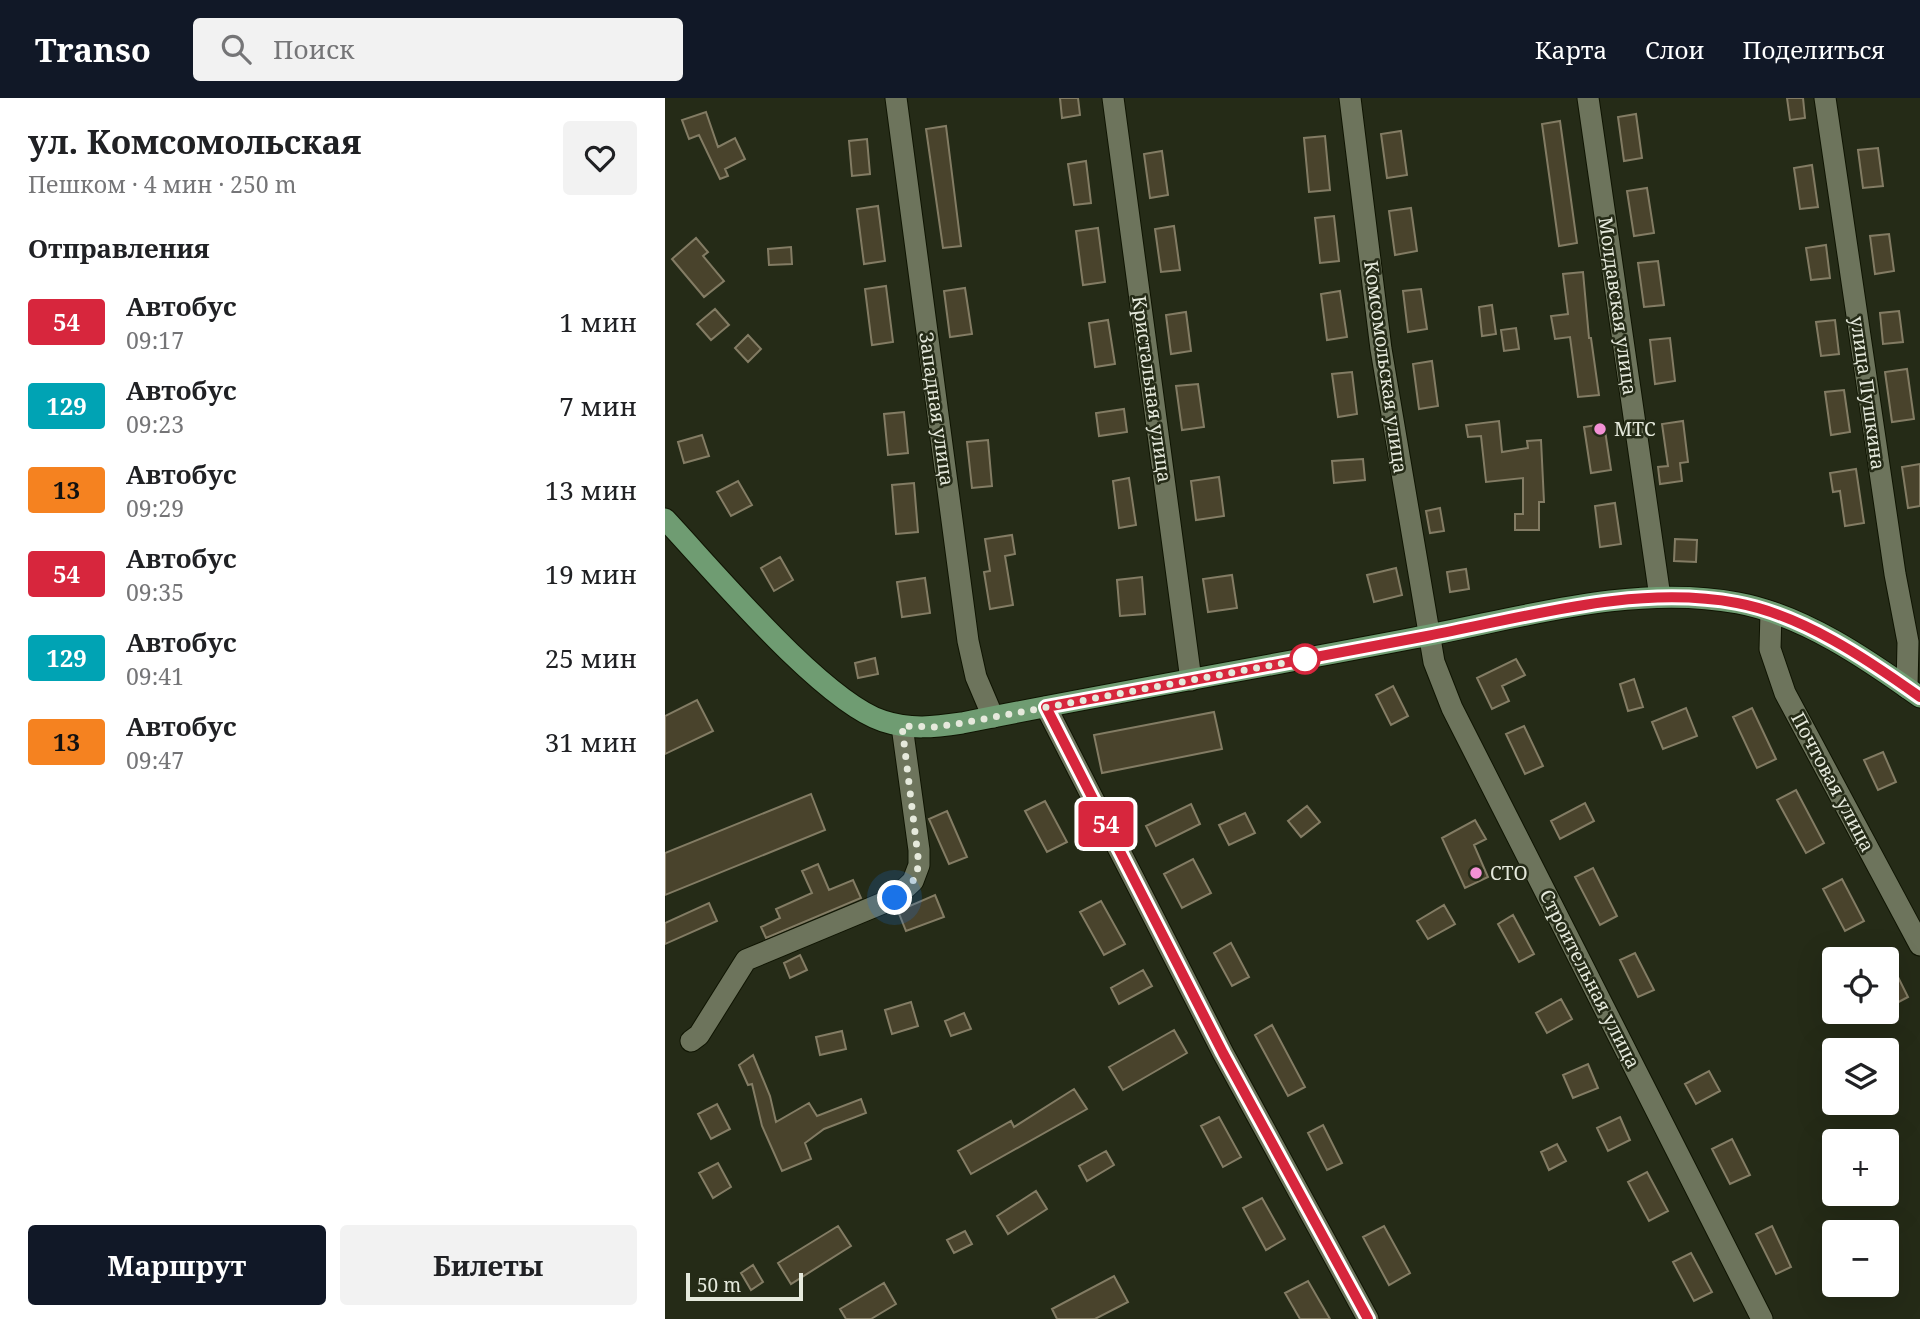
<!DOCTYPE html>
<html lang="ru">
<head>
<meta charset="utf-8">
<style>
	:root { --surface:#fff; --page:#f2f2f2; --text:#202124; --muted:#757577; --accent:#111827 }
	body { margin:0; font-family:"Noto Serif",serif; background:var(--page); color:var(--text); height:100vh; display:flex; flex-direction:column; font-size:26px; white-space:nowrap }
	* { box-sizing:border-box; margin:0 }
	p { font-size:23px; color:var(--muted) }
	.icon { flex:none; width:38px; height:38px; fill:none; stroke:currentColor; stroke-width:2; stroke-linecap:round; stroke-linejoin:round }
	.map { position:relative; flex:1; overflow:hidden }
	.panel { display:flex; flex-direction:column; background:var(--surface); width:665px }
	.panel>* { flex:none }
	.badge { padding:0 14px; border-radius:5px; font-size:24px; line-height:46px }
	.tools { position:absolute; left:1157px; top:849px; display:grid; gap:14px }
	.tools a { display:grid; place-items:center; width:77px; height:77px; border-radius:7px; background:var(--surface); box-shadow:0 7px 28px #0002; font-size:35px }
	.scale { position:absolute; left:21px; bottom:18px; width:117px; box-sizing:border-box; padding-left:7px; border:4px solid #e5e9dc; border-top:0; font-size:19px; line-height:24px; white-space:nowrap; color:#e5e9dc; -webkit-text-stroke:5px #252b17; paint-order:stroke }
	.you { position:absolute; width:35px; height:35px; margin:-18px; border:5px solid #fff; border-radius:50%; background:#1a73e8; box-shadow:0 0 0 10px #1a73e833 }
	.map>.badge { position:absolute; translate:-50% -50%; box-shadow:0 0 0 4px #fff }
	h2 { padding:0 28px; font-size:26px; line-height:63px }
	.round { display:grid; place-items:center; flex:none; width:74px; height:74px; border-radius:7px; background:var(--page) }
	.head { display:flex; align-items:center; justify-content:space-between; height:119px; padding:0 28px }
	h1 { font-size:33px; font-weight:700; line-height:52px }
	.cta { display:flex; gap:14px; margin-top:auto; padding:14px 28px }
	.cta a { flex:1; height:80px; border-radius:7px; background:var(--accent); color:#fff; font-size:28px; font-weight:700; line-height:80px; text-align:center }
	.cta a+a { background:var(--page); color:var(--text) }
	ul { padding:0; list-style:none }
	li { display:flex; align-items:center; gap:21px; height:84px; padding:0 28px }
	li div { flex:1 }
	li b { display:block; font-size:26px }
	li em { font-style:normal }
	li .badge { min-width:77px; font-weight:700; text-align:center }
	header { display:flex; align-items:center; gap:42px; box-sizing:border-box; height:98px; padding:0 35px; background:var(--accent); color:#fff }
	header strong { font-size:33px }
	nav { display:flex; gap:38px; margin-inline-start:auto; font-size:24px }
	.search { width:490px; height:63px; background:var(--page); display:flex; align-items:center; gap:18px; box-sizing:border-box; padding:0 24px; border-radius:7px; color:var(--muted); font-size:26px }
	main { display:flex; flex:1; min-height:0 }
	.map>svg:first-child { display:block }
</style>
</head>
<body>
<header>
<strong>Transo</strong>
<div class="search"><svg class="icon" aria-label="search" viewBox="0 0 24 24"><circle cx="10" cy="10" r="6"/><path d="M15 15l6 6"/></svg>Поиск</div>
<nav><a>Карта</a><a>Слои</a><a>Поделиться</a></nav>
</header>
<main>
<section class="panel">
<div class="head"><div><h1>ул. Комсомольская</h1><p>Пешком · 4 мин · 250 m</p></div><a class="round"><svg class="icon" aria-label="heart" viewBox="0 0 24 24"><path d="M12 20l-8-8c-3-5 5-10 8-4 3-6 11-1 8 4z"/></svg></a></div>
<h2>Отправления</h2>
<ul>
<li><span class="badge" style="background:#d7263d;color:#fff">54</span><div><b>Автобус</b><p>09:17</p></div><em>1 мин</em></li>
<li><span class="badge" style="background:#00a3b4;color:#fff">129</span><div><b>Автобус</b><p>09:23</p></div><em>7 мин</em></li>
<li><span class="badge" style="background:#f58220;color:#111">13</span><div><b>Автобус</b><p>09:29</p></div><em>13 мин</em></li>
<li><span class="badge" style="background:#d7263d;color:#fff">54</span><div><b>Автобус</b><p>09:35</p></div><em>19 мин</em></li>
<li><span class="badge" style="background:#00a3b4;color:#fff">129</span><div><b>Автобус</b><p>09:41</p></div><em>25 мин</em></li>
<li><span class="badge" style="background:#f58220;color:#111">13</span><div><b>Автобус</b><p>09:47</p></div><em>31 мин</em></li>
</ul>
<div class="cta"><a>Маршрут</a><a>Билеты</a></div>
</section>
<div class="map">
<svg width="1255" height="1221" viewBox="0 0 1255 1221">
	<rect width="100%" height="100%" fill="#252b17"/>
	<path fill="#49432c" stroke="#837c64" stroke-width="2" d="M395 0H413L415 17 397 20Z
		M1122 0H1138L1140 20 1125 22Z
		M41 14 53 49 70 40 80 61 60 71 63 78 55 81 34 37 24 41 17 22Z
		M971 16 977 60 959 63 953 19Z
		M895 23 912 145 894 148 877 26Z
		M281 28 296 148 278 150 261 31Z
		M736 33 742 77 722 80 716 36Z
		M660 38 665 92 644 94 639 40Z
		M202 41 205 76 187 78 184 43Z
		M1213 50 1218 88 1198 90 1193 52Z
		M497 53 503 97 485 100 479 56Z
		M421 63 426 105 409 107 403 66Z
		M1147 67 1153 109 1135 111 1129 70Z
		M982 90 989 135 969 138 962 93Z
		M213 108 220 163 199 166 192 111Z
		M746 110 752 153 730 157 724 113Z
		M669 118 674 163 655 165 650 120Z
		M509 128 515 172 496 174 490 131Z
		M433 130 440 184 418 187 411 133Z
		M1224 136 1229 173 1210 176 1205 138Z
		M31 140 43 154 38 158 59 183 39 199 7 161Z
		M1161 147 1165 180 1146 182 1141 150Z
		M126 149 127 166 104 167 103 151Z
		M993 163 999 207 979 209 973 165Z
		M918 174 924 240H926L934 297 913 299 905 239 890 241 886 218 903 216 898 176Z
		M221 188 228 244 207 247 200 191Z
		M300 190 307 236 285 239 279 193Z
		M756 191 762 231 743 234 738 193Z
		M675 193 682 239 662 242 656 196Z
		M827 207 831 236 817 238 814 209Z
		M50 211 64 227 46 242 32 226Z
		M1234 213 1238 244 1218 246 1215 215Z
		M521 214 526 253 506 256 501 217Z
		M443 222 450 266 430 269 424 225Z
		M1170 222 1174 256 1156 258 1151 224Z
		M851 230 854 251 839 253 836 232Z
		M83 237 96 251 83 264 70 250Z
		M1005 240 1010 283 990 286 985 242Z
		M767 263 773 308 754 311 748 266Z
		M1242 271 1249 321 1227 324 1220 274Z
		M687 274 692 316 673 319 667 276Z
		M533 286 539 329 517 332 511 288Z
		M1179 292 1185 334 1166 337 1160 294Z
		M459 311 462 334 434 338 431 315Z
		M239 314 243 355 223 357 219 316Z
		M834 323 837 354 863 350 862 343 876 342 879 404H874V432H850V416H858V380L821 384 816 338 803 339 801 327Z
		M1018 323 1023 364 1015 365 1017 383 995 386 993 369 1003 368 997 326Z
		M939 326 946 372 926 375 919 329Z
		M37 337 44 358 19 365 13 344Z
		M323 342 327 388 307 390 302 344Z
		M698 361 700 382 669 385 667 363Z
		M1255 366V408L1243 410 1237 369Z
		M1191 371 1199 425 1180 428 1175 393 1168 394 1165 375Z
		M554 379 559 418 531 422 526 383Z
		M464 380 471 427 454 430 448 383Z
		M73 383 87 407 66 418 52 394Z
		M249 385 253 434 231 436 227 387Z
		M950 405 956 446 935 449 930 408Z
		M775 410 779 433 765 435 761 413Z
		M347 437 350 456 340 458 348 507 325 511 319 474 325 473 320 441Z
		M1010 441 1032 442 1031 464 1009 463Z
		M115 459 128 482 109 493 96 470Z
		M731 470 737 497 709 504 702 477Z
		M801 471 804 491 785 494 782 474Z
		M567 477 572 510 543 514 538 481Z
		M477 479 480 516 455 518 452 482Z
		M260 480 265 515 237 519 232 484Z
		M210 560 213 576 193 580 190 565Z
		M851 561 860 577 837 588 844 603 827 611 812 580Z
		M969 581 978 609 963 613 955 586Z
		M728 588 743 618 726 627 711 597Z
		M32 602 48 633 0 656V618Z
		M1021 610 1032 638 998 651 987 624Z
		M1087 610 1111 661 1092 670 1068 619Z
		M549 614 557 651 437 675 429 637Z
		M859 628 878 668 860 676 841 636Z
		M1218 654 1231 684 1213 692 1199 662Z
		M1131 692 1159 745 1141 755 1112 702Z
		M146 696 160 732 0 797V755Z
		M380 703 402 744 382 754 360 713Z
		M920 705 929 723 895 741 886 723Z
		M526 706 535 726 491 748 481 728Z
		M642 708 655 724 636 739 623 723Z
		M282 713 302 759 284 766 264 721Z
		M580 715 590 735 564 747 554 727Z
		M810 722 821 741 809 747 823 779 800 790 777 740Z
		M528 761 546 795 517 810 499 776Z
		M153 766 164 792 188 782 196 800 101 840 96 829 115 820 111 811 147 795 137 773Z
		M928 770 952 818 935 827 910 779Z
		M1177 781 1199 823 1180 833 1158 791Z
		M270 797 279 819 241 833 233 813Z
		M436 803 460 846 439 857 415 814Z
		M44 805 52 823 0 846V825Z
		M779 807 790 826 763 841 752 823Z
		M848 817 869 856 854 864 833 826Z
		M566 845 584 879 567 888 549 855Z
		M970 855 989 892 973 899 955 862Z
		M135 857 142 872 125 880 119 865Z
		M1222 857 1243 899 1226 908 1222 899Z
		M478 872 487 888 454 906 446 890Z
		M896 901 907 921 882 935 871 915Z
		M246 904 253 928 227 936 220 912Z
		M299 915 306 931 286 938 280 923Z
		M607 927 640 989 623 998 590 937Z
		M509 932 522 955 458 992 444 969Z
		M177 933 181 951 155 957 151 939Z
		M88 957 105 998 111 1024 144 1005 152 1018 196 1001 201 1015 159 1031 140 1045 146 1061 117 1073 97 1028 87 986 83 987 74 967Z
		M923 966 933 990 908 1000 898 977Z
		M1044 973 1055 993 1031 1006 1020 986Z
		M409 991 422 1011 306 1076 293 1053 346 1023 349 1029Z
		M52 1006 65 1031 46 1041 33 1016Z
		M554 1019 576 1059 558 1069 536 1028Z
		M955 1019 965 1042 943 1053 932 1030Z
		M658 1027 677 1065 662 1072 643 1035Z
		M1067 1041 1085 1077 1065 1086 1047 1051Z
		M892 1046 901 1063 884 1072 876 1054Z
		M441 1053 449 1067 422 1083 414 1068Z
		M53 1065 66 1089 48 1100 34 1075Z
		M982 1074 1003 1113 984 1123 963 1084Z
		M371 1093 382 1111 343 1136 332 1118Z
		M597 1100 620 1141 601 1152 578 1110Z
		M173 1128 186 1148 126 1186 113 1165Z
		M719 1128 745 1175 724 1187 698 1139Z
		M1107 1128 1126 1169 1111 1176 1091 1136Z
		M300 1133 307 1146 289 1155 282 1142Z
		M1026 1155 1047 1194 1029 1203 1008 1164Z
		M88 1167 98 1184 86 1192 76 1175Z
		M449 1178 463 1204 430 1221H392L387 1211Z
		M643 1183 665 1221H635L620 1195Z
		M219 1185 231 1206 206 1221H181L175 1211Z"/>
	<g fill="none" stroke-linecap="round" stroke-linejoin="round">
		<g stroke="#0f1402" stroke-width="23">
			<path id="minor" d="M231 0 303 543 311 579 328 619
				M448 0 526 582
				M685 0 716 251 769 564 787 610 1097 1221
				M923 0 995 499
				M1160 0 1230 476 1243 544 1242 590
				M1106 514 1105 551 1120 595 1255 847
				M381 609 558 955 703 1221
				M26 943 34 937 81 862 230 800 248 783 254 767V752L237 628"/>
		</g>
		<g stroke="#0f1402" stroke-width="23">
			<path id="major" d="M0 421C48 472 157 603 218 623 245 632 270 629 297 625 447 595 598 569 749 540 853 521 967 485 1073 505 1138 517 1202 561 1255 599"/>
		</g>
		<use href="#minor" stroke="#6d745c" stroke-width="21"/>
		<use href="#major" stroke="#6f9c72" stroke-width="21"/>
	</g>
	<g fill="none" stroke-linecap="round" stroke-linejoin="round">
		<g stroke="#fff" stroke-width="16">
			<path id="line" d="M703 1221 558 955 381 609C508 586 636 562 762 538 863 519 970 486 1072 505 1137 517 1202 561 1255 599"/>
		</g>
		<use href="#line" stroke="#d7263d" stroke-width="10"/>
		<path stroke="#e5e9dc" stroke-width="7" stroke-dasharray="0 12.6" d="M230 800 248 783 254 767 237 628 270 629 297 625 640 561"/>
	</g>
	<g fill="#f391d5" stroke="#252b17" stroke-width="2.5">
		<circle cx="935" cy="331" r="7"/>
		<circle cx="811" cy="775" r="7"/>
	</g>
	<circle fill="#fff" stroke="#d7263d" stroke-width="3.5" cx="640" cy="561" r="14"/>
	<g text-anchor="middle" stroke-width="5" stroke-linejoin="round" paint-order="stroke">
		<g font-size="19" fill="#e5e9dc" stroke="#252b17">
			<text transform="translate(953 208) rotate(82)" y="7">Молдавская улица</text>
			<text transform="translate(721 269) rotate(82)" y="7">Комсомольская улица</text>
			<text transform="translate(487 291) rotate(82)" y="7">Кристальная улица</text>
			<text transform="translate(1203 295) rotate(82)" y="7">улица Пушкина</text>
			<text transform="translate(272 311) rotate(82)" y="7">Западная улица</text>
			<text transform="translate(1168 684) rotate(62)" y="7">Почтовая улица</text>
			<text transform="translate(925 881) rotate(63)" y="7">Строительная улица</text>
		</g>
		<g font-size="19" fill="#e5e9dc" stroke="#252b17" text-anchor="start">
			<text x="949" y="338">МТС</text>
			<text x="825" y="782">СТО</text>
		</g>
	</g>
</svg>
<div class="tools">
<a><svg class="icon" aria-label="locate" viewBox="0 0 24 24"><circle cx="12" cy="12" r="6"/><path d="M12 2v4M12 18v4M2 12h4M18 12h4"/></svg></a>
<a><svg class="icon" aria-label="layers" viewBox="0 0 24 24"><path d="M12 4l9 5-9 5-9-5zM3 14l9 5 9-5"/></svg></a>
<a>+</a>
<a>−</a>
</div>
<div class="scale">50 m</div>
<div class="you" style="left:230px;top:800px"></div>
<b class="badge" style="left:441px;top:726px;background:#d7263d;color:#fff">54</b>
</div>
</main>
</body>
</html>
